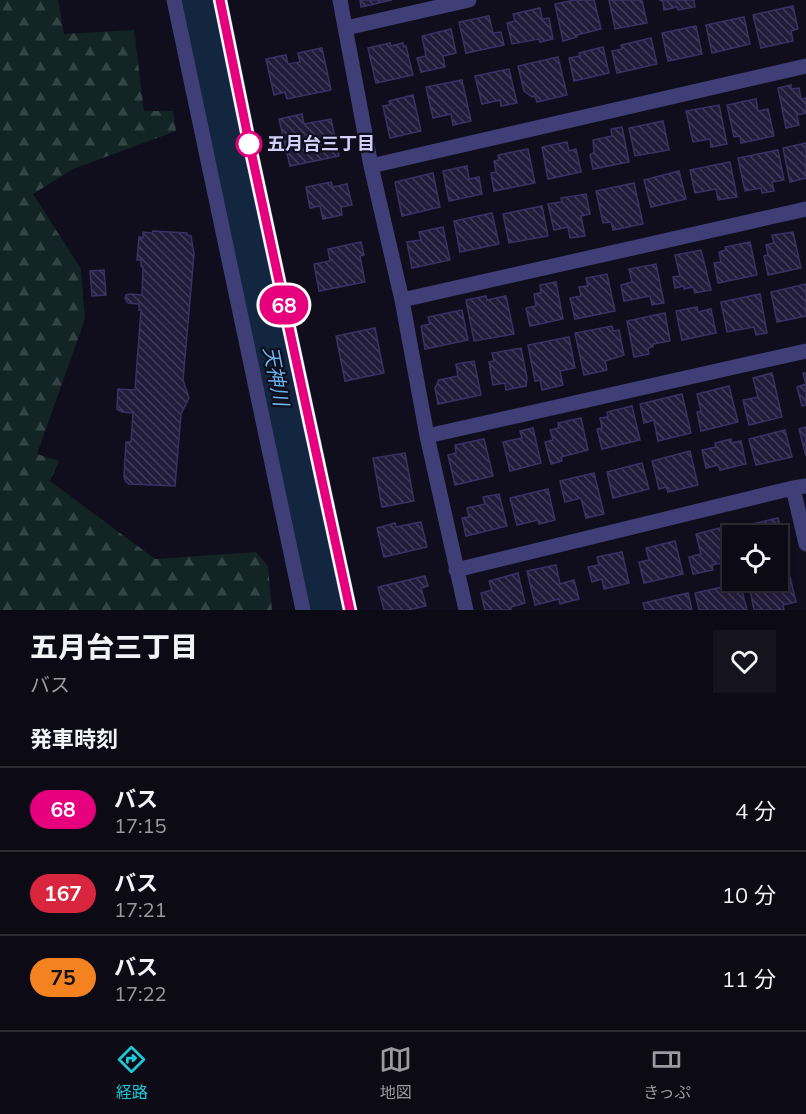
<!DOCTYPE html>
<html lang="ja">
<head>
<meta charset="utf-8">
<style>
	:root { --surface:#0c0a15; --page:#15131e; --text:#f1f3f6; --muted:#9a9aa0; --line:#2c2b34; --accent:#1bccda }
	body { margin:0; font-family:Mulish,"Noto Sans JP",sans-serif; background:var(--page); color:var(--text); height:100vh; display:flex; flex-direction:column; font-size:22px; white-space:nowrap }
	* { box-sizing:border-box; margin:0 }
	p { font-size:20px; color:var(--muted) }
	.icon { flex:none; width:33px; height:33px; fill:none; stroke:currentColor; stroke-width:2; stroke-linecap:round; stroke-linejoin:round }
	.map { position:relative; height:610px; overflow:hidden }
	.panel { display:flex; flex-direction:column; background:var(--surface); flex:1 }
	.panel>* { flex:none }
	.badge { padding:0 12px; border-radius:20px; font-size:21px; line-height:39px }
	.buttons { position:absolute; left:722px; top:525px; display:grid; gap:12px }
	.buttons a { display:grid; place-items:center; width:66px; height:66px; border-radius:0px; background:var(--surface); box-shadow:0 3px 9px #0003,0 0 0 2px var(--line); font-size:30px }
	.map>.badge { position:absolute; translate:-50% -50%; box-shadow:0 0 0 3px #fff }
	h2 { padding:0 30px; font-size:22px; line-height:54px }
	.round { display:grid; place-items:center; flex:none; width:63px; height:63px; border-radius:0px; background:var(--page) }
	.summary { display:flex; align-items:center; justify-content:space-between; height:102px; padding:0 30px }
	h1 { font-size:28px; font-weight:800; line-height:45px }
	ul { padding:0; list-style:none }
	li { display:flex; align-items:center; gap:18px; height:84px; padding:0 30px; border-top:2px solid var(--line) }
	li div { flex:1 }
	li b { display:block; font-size:22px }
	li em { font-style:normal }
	li .badge { min-width:66px; font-weight:700; text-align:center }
	.tab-bar { display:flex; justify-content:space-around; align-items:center; height:84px; border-top:2px solid var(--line); background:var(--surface); font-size:16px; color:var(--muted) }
	.tab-bar a { display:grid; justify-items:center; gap:3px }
	.tab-bar .current { color:var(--accent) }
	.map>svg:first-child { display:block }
</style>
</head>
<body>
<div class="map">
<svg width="806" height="610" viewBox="0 0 806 610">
	<defs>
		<pattern id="forest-firs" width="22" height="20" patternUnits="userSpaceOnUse" patternTransform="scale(1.5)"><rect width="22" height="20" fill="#122524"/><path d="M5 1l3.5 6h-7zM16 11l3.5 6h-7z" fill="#344445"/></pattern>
		<pattern id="building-back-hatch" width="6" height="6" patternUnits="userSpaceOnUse" patternTransform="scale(1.5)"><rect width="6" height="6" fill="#221c3b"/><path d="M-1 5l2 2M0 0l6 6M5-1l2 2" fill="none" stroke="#413c58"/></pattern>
	</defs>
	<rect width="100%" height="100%" fill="#100e1c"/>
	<path fill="url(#forest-firs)" d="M0 0H58L64 34 134 30 144 111H173L176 131 73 169 33 194 81 269 85 319 37 454 59 461 50 481 155 559 256 552 268 566 272 610H0Z"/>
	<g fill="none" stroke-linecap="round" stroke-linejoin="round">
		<path stroke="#132640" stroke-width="46" d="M200 0 277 389 323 610"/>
	</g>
	<path fill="url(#building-back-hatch)" stroke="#3a3164" stroke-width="1.5" d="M360 0H392L361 7Z
		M575 0H594L601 29 577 35V37L563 41 555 4Z
		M609 0H642L647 23 615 29Z
		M660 0H694L695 7 678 10 677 7 664 10 663 2Z
		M793 6 798 29 791 31 793 41 761 48 753 15Z
		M540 8 542 19 549 18 553 39 540 42 539 39 512 44 507 23 515 21 513 14Z
		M489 16 493 33 501 32 504 45 466 53 459 22Z
		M744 17 750 44 712 53 706 25Z
		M696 26 702 54 668 61 662 33Z
		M451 29 456 53 443 56 445 67 421 72 417 58 426 56 422 36Z
		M651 38 657 64 617 73 612 51 622 49 621 45Z
		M390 43 391 46 403 43 404 47 406 46 413 75 376 83 368 48Z
		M603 47 609 73 574 81 569 58 580 56 579 53Z
		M322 48 331 90 287 99 285 92 274 95 266 59 286 55 288 64 300 62 298 53Z
		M558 57 567 95 537 102 535 96 532 97 524 91 518 66Z
		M509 69 517 103 501 106 500 100 482 104 475 76Z
		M462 80 471 121 453 125 451 114 433 118 426 87Z
		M791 85V89L799 88 801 99 806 98V113L797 115 799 125 786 128 778 88Z
		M413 95 421 131 390 138 383 106 390 105 389 101Z
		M756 99 758 111 768 109 774 136 741 143 740 136 734 137 727 105Z
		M719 105 727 144 711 147 710 139 693 142 686 111Z
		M302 114 304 124 331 119 339 156 290 166 279 119Z
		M663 121 669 150 635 156 629 128Z
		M622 127 629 162 593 169 590 155 594 152 593 140 612 136 611 129Z
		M567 142 569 151 576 149 581 172 548 179 542 147Z
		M806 143V178L790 182 783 148Z
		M528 149 535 183 494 191 491 173 496 172 494 161 499 160 498 155Z
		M778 150 784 180 772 182 774 191 762 193 761 188 745 191 738 158Z
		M730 162 737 197 718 200 716 189 695 193 690 170Z
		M467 166 469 179 479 177 482 194 449 201 443 171Z
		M679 171 686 199 651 207 644 180Z
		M433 173 440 207 402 216 395 182Z
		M331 182 333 187 347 184 352 205 341 207 342 215 323 219 320 206 310 208 306 187Z
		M634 183 643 224 613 230 611 222 603 223 596 191Z
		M586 194 590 214 581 216 585 236 570 238 568 227 554 230 548 204 562 202 561 198Z
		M542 206 548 236 509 243 503 214Z
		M492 213 499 244 460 252 454 221Z
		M443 227 450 260 412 268 407 242 421 240 419 232Z
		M153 231 187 233V235L191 236 194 254 183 380 189 398 181 414 175 486 129 484 126 482 124 477 126 442H131L133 413 122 412 117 409 118 389 135 390 141 310H139V304L128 303 125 298 126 295 130 294 142 295 143 267 141 266V260H137L139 237 143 238V232L152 233Z
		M793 232 801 268 768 275 764 256 768 255 766 245 774 243 772 235Z
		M361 242 364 255 360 256 365 282 319 291 314 264 330 261 328 249Z
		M750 242 757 275 718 283 714 263 721 262 719 252 726 250 725 247Z
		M701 250 711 290 695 293 693 287 684 289V286L675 288 673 277 680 276 675 255Z
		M656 264 664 303 652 305 650 296 624 301 621 285 632 282 629 269Z
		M104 270 106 295 92 296 90 271Z
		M607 274 615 311 575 319 570 298 581 296 579 287 588 286 586 278Z
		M556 282 563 319 530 326 526 308 536 306 534 294 541 293 540 285Z
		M806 284V316L777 322 771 292Z
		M760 294 767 333 756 335 754 327 727 332 721 302Z
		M486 296 487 300 506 296 514 334 474 341 466 300Z
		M697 307 698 312 711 309 716 333 682 340 676 311Z
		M462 310 468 340 425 349 421 326 430 324 428 317Z
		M665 313 670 341 653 344V347L648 348 649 354 634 357 627 321Z
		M612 326 613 331 619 330 624 355 605 361 607 370 584 375 575 333Z
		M375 328 384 373 345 381 336 336Z
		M569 337 575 368 560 371 563 385 542 390 540 380 535 381 528 345Z
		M521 348 527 378 526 386 506 390 505 383 493 385 489 362 494 361 492 353Z
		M474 361 481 395 438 404 435 388 439 380 458 376 456 364Z
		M772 373 782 417 749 425 743 400 758 397 753 378Z
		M803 373H806V405L802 406 797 387 806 384Z
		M729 386 738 422 701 431 697 412 701 411 697 394Z
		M682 394 691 433 658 441 654 420 644 423 640 404Z
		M632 406 640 440 602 449 597 429 602 428 600 418 608 417 607 412Z
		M581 418 588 450 561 457 562 461 551 464 545 442 553 440 550 430 559 428 558 423Z
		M806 427V456L799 429Z
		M533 428 541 463 510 471 503 442 522 438 520 431Z
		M785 430 792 457 756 465 749 439Z
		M484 439 493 476 455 485 448 455 456 453 455 445Z
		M731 439V443L741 441 746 464 720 470 718 465 706 468 702 450 716 447 715 443Z
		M690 451 698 485 668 492 666 487 659 489 652 461Z
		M405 453 414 501 382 507 373 458Z
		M642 463 649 489 613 498 607 472Z
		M594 473 604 514 586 518 581 498 565 502 560 481Z
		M548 489 555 520 539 524 538 520 517 525 510 498Z
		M499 494 507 526 466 536 462 518 469 517 467 508 485 504 483 497Z
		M778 518 784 544 781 547 780 555 777 556V536H737L735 528Z
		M421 522 427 547 384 557 377 528 395 523 396 527Z
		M724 527 732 561 712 565 713 570 693 574 689 557 701 554 696 534Z
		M675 541 683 574 644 583 639 562 649 560 646 548Z
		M622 552 629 583 604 589 602 579 592 582 588 567 599 565 597 557Z
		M556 565 560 584 574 580 579 599 560 604 559 599 535 605 527 571Z
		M518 573 525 603 511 607V610H485L481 593 492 590 489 581Z
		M425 576 428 586 421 588 426 606 408 610H384L378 587Z
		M790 577 796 602 783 605 784 610H754L748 580H777V579Z
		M740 583 747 610H699L695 593Z
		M688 593 692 610H645L643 603Z"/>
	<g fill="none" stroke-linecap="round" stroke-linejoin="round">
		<path stroke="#3f3e76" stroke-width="15" d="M174 0 303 610
			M220 0 249 142 350 610
			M340 0 371 166 402 300 427 436 466 610
			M346 28 469 0
			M371 166 806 66
			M402 300 806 209
			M427 436 806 351
			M806 486 793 488 806 544
			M456 570 793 488"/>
	</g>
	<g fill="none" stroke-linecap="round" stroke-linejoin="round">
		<g stroke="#fff" stroke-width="14">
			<path id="line" d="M220 0 249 142 350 610"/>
		</g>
		<use href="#line" stroke="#e6007e" stroke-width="9"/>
	</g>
	<circle fill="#fff" stroke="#e6007e" stroke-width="3" cx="249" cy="144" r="12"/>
	<g text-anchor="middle" stroke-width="4.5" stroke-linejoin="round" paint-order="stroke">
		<g font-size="18" font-weight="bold" fill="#d3cff9" stroke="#100e1c" text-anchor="start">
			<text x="267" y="150">五月台三丁目</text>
		</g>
		<g font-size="20" font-style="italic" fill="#69b4ed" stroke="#100e1c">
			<text transform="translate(276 376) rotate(79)" y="7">天神川</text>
		</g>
	</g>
</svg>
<div class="buttons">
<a><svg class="icon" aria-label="locate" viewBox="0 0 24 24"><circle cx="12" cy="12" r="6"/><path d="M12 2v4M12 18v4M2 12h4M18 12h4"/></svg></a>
</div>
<b class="badge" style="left:284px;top:305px;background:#e6007e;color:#fff">68</b>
</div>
<section class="panel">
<div class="summary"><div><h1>五月台三丁目</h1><p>バス</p></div><a class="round"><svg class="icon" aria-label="heart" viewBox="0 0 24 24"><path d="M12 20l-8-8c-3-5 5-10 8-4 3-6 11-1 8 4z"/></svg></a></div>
<h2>発車時刻</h2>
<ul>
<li><span class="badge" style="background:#e6007e;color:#fff">68</span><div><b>バス</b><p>17:15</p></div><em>4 分</em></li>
<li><span class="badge" style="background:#d7263d;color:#fff">167</span><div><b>バス</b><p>17:21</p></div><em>10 分</em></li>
<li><span class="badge" style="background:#f58220;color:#111">75</span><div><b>バス</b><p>17:22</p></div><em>11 分</em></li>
</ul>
</section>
<nav class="tab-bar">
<a class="current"><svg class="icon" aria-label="directions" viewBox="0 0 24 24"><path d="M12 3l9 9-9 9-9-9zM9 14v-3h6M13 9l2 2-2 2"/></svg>経路</a>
<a><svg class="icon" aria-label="map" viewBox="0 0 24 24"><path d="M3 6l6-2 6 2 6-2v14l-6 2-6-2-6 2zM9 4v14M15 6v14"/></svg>地図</a>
<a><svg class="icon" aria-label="tickets" viewBox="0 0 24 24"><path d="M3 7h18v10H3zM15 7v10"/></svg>きっぷ</a>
</nav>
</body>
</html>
